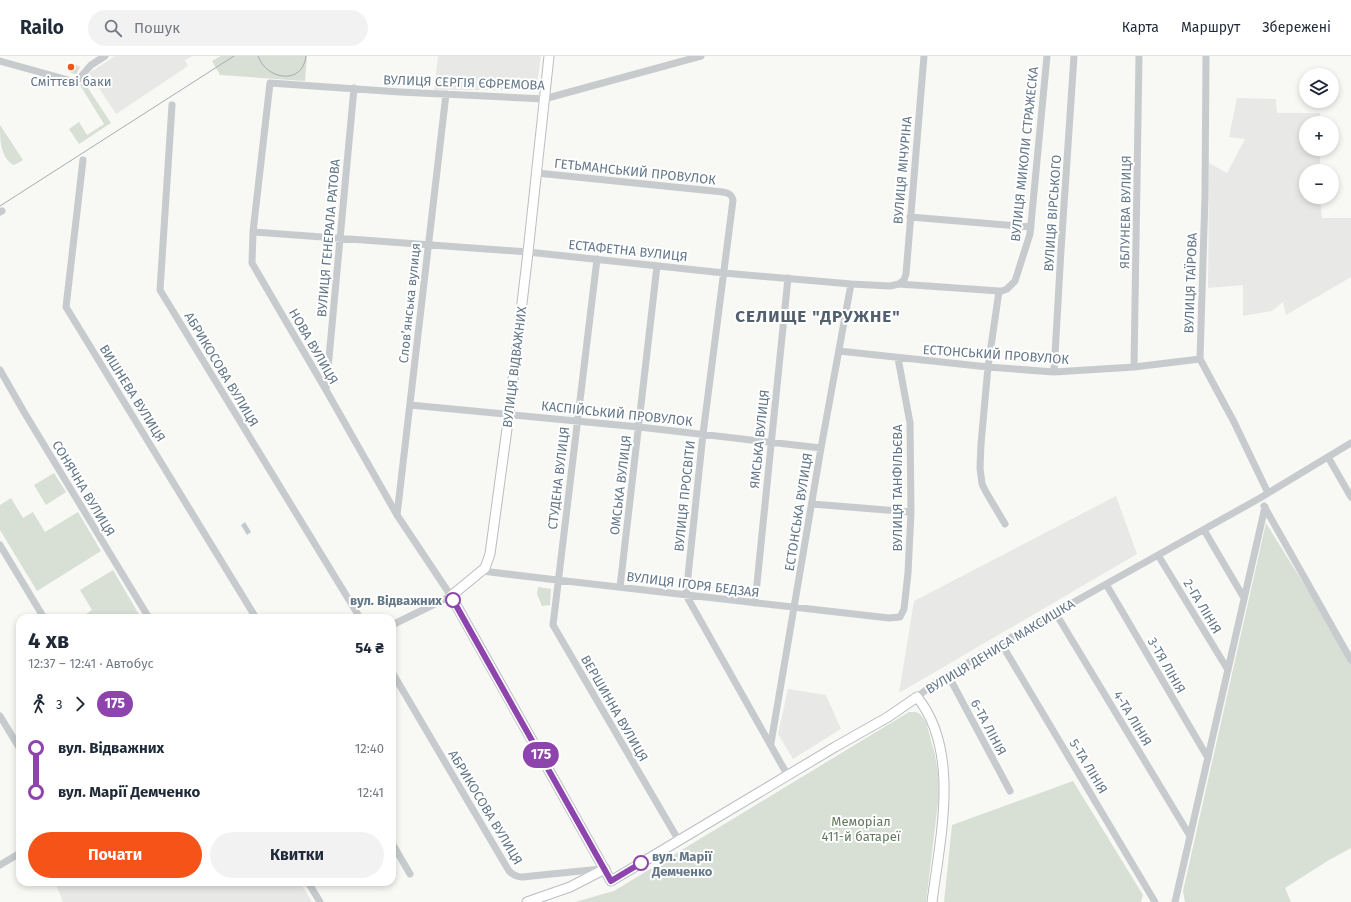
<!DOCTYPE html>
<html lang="uk">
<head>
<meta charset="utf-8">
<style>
	:root { --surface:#fff; --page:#f2f2f3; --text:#1f2937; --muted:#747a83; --line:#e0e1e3; --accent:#f55317 }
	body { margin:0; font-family:"Fira Sans",sans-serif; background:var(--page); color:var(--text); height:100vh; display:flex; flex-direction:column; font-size:15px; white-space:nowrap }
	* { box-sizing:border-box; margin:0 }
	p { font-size:13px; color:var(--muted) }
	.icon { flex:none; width:22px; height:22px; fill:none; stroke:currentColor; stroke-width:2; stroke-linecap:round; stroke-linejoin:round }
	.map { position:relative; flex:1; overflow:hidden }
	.details { position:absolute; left:16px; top:558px; width:380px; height:272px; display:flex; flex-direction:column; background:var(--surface); border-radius:12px; box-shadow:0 2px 6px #0003 }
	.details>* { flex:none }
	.badge { padding:0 8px; border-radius:13px; font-size:14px; line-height:26px }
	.buttons { position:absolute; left:1299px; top:12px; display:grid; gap:8px }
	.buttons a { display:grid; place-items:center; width:40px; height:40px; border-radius:50%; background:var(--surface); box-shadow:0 2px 6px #0003; font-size:20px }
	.map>.badge { position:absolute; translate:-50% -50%; box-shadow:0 0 0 2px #fff }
	.legs { display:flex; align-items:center; gap:6px; height:44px; padding:0 12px; font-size:13px }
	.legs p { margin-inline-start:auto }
	.head { display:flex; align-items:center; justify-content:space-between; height:68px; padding:0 12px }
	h1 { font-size:22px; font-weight:700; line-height:30px }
	.button { display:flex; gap:8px; margin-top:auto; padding:8px 12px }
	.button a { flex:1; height:46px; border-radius:24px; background:var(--accent); color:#fff; font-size:16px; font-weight:700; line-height:46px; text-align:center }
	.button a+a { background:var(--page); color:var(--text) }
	ul { padding:0 12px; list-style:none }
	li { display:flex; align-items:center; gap:14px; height:44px; font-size:15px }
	li i { display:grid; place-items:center; width:6px; height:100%; margin:0 5px; background:currentColor }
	li i::after { content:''; width:10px; height:10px; margin:-5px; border:3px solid; border-radius:50%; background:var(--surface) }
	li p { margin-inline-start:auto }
	li:first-child i { background:linear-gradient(#0000 50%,currentColor 0) }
	li:last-child i { background:linear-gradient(currentColor 50%,#0000 0) }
	header { display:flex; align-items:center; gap:24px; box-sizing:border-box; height:56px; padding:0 20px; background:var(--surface); border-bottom:1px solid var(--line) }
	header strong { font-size:19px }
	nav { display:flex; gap:22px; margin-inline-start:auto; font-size:14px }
	.search { width:280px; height:36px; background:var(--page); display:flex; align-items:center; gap:10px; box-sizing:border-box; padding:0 14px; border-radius:22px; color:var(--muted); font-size:15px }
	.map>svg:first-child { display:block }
</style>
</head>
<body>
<header>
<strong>Railo</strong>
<div class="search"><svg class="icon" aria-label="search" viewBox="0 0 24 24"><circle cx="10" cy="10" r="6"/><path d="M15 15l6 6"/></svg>Пошук</div>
<nav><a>Карта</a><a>Маршрут</a><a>Збережені</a></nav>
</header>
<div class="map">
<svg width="1351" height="846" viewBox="0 0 1351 846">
	<rect width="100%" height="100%" fill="#f8f8f4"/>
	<path fill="#e8e9e7" d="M115 0H193L185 4 188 10 116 58 89 17Z
		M438 0H541L536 34H434Z
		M1237 42 1276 43 1277 57H1320V67H1306V93H1320V115H1306V141H1320L1322 162H1351V221L1286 259 1283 246 1272 255 1243 260V229L1208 232 1209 107 1227 117 1245 83 1229 81Z
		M1116 440 1137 498 899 637 914 545Z
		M788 633 826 639 841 673 793 703 778 678Z
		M55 826H300L312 846H63Z"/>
	<path fill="#d8e0d5" d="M221 0H307L305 25 220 19 212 5Z
		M74 8 80 11 76 19 70 16Z
		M84 26 111 67 79 88 69 73 79 66 87 79 104 68 80 29Z
		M0 69 23 104 16 108 13 109C0 100 0 83 0 69Z
		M54 417 66 436 46 449 34 429Z
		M11 442 23 462 33 456 45 476 78 456 101 495 37 535 0 474V449Z
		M1266 467 1351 604V792L1329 804 1285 832 1291 846H1185L1183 835Z
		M113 514 141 562H80L92 554 80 534Z
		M538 531 551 533 550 549 542 550 537 538Z
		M909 656H916L920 658 926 666 935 699 938 717 939 738 926 846H575L614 835Z
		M1073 725 1143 839 1141 846H944L952 769Z"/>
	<path fill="#c0cbd1" d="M245 466 251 476 247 479 241 469Z"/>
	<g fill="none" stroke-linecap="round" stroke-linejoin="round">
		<g stroke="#b9bec3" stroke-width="11">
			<path id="secondary" d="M549 0 528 196 509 358 490 498 485 512 451 540 611 825 835 691 888 661 917 641C961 695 940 782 932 846
				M527 846 570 831 605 813"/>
		</g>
		<path stroke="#c7cbce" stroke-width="7" d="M1206 0 1205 140 1200 303 1234 366 1268 437
			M0 5 72 25 78 24 91 9 105 0
			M172 49 160 234 360 562
			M83 104 66 251 256 562
			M537 117 723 136C729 137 732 139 733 144L703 378 686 539 788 720
			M0 156 2 155
			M910 161 1031 171
			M253 176 528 196 724 217 851 228 890 230 899 228 999 235
			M597 203 553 569 679 785
			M899 228 904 224 906 218 924 0
			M839 295 988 311 1054 316 1134 311 1200 303
			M1134 311 1139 0
			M0 314 24 356 149 562
			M1054 316 1061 194 1074 0
			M326 334 354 32
			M410 349 639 371 821 392
			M1328 401 1351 441
			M812 448 911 456
			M1264 450 1351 604
			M397 459 446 38
			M1005 468 986 436 982 428 980 412 981 388 988 311 999 235H1002L1007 233 1015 225 1030 178 1047 0
			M1204 474 1244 542
			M0 489 44 562
			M1158 499 1228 614
			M482 515 557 524 889 562 900 561 904 553 908 517 911 456 910 367 898 302
			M1106 528 1208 702
			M620 531 657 210
			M755 547 788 222
			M1055 556 1190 780
			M392 569 451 540 397 459 326 334 252 207 253 176 270 27 400 36 544 43 701 0
			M1001 587 1155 846
			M392 616 509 815C513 819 516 821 522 821L601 813
			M948 619 1010 735
			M917 641 936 626 1001 587 1260 442 1351 387
			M0 660 20 693
			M771 687 821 392 851 228
			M392 787 410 818
			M0 809 20 797
			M308 826 320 846
			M1175 846 1265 451"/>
		<use href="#secondary" stroke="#fff" stroke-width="9"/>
		<path stroke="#a6adb3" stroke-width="1" d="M258 0C266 24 303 30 306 0
			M0 150 234 0"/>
	</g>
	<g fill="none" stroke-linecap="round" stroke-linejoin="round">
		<g stroke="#fff" stroke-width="9">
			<path id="line-1" d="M453 544 611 825 641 807"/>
		</g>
		<use href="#line-1" stroke="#8e44ad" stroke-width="6"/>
	</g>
	<circle fill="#f55317" stroke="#fff" stroke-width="1.5" cx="71" cy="11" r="4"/>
	<g fill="#fff" stroke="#8e44ad" stroke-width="2">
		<circle cx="453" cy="544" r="7"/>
		<circle cx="641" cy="807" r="7"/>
	</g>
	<g text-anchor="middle" stroke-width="4" stroke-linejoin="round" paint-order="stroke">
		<g font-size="13" fill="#637788" stroke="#fff">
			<text x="71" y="30">Сміттєві баки</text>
		</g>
		<g font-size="13" fill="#637788" stroke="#fff">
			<text transform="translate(464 26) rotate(2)" y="5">ВУЛИЦЯ СЕРГІЯ ЄФРЕМОВА</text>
			<text transform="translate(1024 98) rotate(-84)" y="5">ВУЛИЦЯ МИКОЛИ СТРАЖЕСКА</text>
			<text transform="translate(902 114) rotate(-85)" y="5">ВУЛИЦЯ МІЧУРІНА</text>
			<text transform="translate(635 115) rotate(6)" y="5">ГЕТЬМАНСЬКИЙ ПРОВУЛОК</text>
			<text transform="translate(1125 156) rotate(-89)" y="5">ЯБЛУНЕВА ВУЛИЦЯ</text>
			<text transform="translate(1052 157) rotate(-86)" y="5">ВУЛИЦЯ ВІРСЬКОГО</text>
			<text transform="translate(328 182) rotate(-85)" y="5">ВУЛИЦЯ ГЕНЕРАЛА РАТОВА</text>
			<text transform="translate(628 194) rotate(6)" y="5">ЕСТАФЕТНА ВУЛИЦЯ</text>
			<text transform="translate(1190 227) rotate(-88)" y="5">ВУЛИЦЯ ТАЇРОВА</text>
			<text transform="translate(409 247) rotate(-84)" y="5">Словʼянська вулиця</text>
			<text transform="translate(314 290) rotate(60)" y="5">НОВА ВУЛИЦЯ</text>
			<text transform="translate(996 298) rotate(4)" y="5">ЕСТОНСЬКИЙ ПРОВУЛОК</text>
			<text transform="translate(514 311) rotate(-83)" y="5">ВУЛИЦЯ ВІДВАЖНИХ</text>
			<text transform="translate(222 313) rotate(59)" y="5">АБРИКОСОВА ВУЛИЦЯ</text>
			<text transform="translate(133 337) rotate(58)" y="5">ВИШНЕВА ВУЛИЦЯ</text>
			<text transform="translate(617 357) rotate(6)" y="5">КАСПІЙСЬКИЙ ПРОВУЛОК</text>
			<text transform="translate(759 383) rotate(-84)" y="5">ЯМСЬКА ВУЛИЦЯ</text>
			<text transform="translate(558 422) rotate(-83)" y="5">СТУДЕНА ВУЛИЦЯ</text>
			<text transform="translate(620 429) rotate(-83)" y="5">ОМСЬКА ВУЛИЦЯ</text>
			<text transform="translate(84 432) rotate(59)" y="5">СОНЯЧНА ВУЛИЦЯ</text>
			<text transform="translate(897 432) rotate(-90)" y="5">ВУЛИЦЯ ТАНФІЛЬЄВА</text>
			<text transform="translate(684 440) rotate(-84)" y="5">ВУЛИЦЯ ПРОСВІТИ</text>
			<text transform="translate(798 456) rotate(-81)" y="5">ЕСТОНСЬКА ВУЛИЦЯ</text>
			<text transform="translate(693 528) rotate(7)" y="5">ВУЛИЦЯ ІГОРЯ БЕДЗАЯ</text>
			<text transform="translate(1203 550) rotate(59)" y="5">2-ГА ЛІНІЯ</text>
			<text transform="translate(1000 590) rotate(-31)" y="5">ВУЛИЦЯ ДЕНИСА МАКСИШКА</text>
			<text transform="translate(1167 609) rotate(60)" y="5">3-ТЯ ЛІНІЯ</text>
			<text transform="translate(615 652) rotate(60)" y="5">ВЕРШИННА ВУЛИЦЯ</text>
			<text transform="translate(1133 662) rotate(59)" y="5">4-ТА ЛІНІЯ</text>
			<text transform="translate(989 671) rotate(62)" y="5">6-ТА ЛІНІЯ</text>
			<text transform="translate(1089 710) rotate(59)" y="5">5-ТА ЛІНІЯ</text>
			<text transform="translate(486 751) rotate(59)" y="5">АБРИКОСОВА ВУЛИЦЯ</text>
		</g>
		<g font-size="13" font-weight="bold" fill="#637788" stroke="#fff" text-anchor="end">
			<text x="442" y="549">вул. Відважних</text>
			<text x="652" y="805" text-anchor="start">вул. Марії<tspan x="652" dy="15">Демченко</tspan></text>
		</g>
		<g font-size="13" fill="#647a5f" stroke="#fff">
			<text x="861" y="770">Меморіал<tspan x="861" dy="15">411-й батареї</tspan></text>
		</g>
		<g font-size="17" font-weight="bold" letter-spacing="1" fill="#52606d" stroke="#fff">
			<text x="818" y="266">СЕЛИЩЕ "ДРУЖНЕ"</text>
		</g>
	</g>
</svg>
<div class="buttons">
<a><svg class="icon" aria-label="layers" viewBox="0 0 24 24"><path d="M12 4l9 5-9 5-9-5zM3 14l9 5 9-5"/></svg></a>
<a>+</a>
<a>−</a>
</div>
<b class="badge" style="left:541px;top:699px;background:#8e44ad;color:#fff">175</b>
<section class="details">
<div class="head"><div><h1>4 хв</h1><p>12:37 – 12:41 · Автобус</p></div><b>54 ₴</b></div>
<div class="legs"><svg class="icon" aria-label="walk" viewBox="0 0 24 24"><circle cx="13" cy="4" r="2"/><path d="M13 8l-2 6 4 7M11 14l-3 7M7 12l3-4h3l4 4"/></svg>3<svg class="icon" aria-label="forward" viewBox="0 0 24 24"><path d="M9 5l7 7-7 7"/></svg><b class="badge" style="background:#8e44ad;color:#fff">175</b></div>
<ul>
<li><i style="color:#8e44ad"></i><b>вул. Відважних</b><p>12:40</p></li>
<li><i style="color:#8e44ad"></i><b>вул. Марії Демченко</b><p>12:41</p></li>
</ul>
<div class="button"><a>Почати</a><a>Квитки</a></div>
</section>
</div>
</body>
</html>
